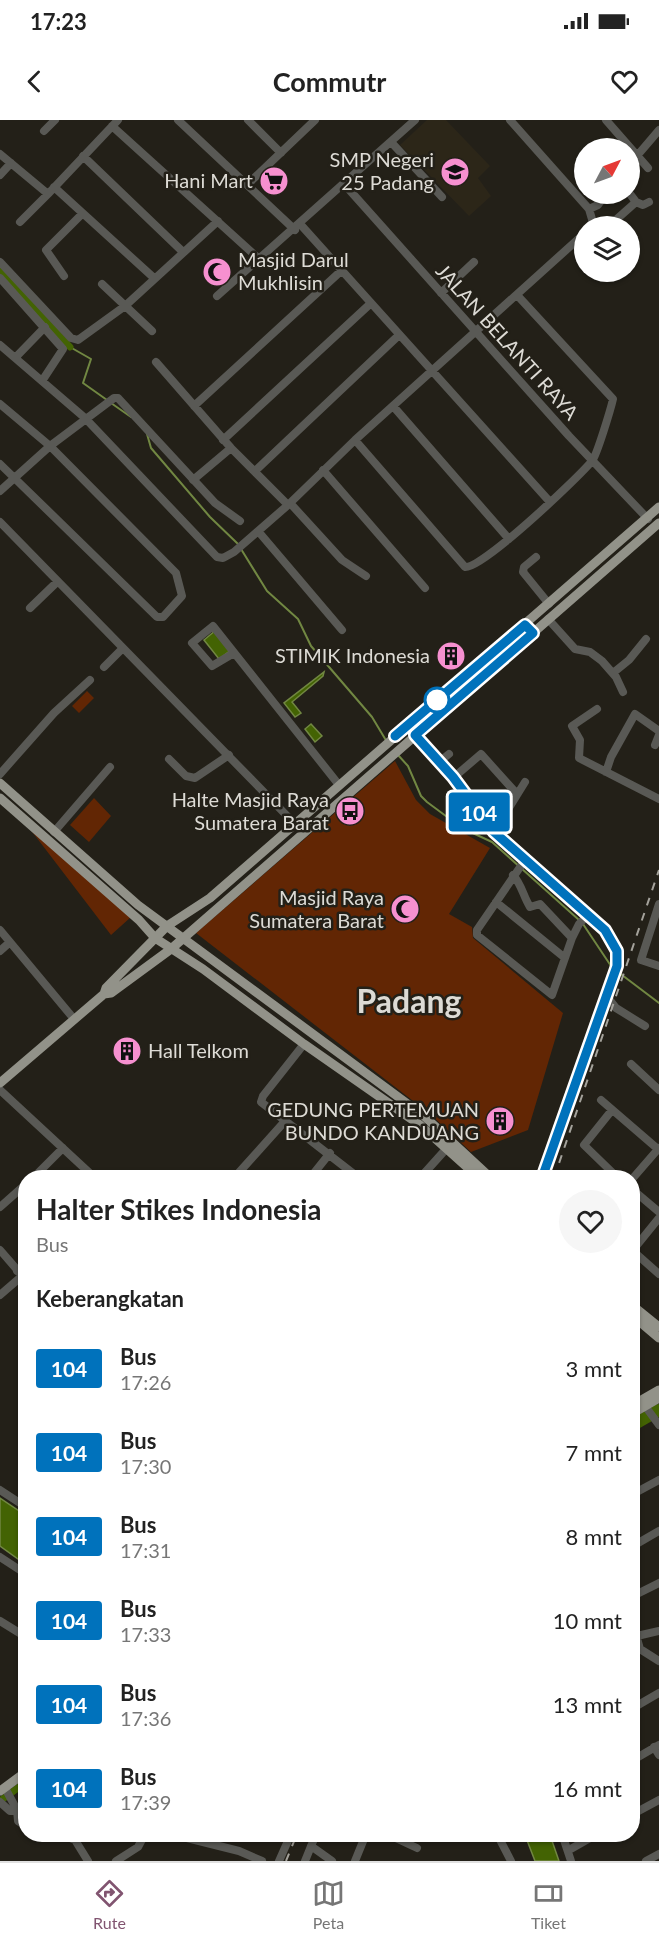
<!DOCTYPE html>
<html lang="id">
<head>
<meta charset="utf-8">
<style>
	:root { --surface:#fff; --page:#f6f6f6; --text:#222; --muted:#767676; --line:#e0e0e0; --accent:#815470 }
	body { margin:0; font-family:Lato,sans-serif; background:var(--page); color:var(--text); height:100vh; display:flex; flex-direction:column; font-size:22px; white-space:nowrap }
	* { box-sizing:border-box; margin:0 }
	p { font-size:20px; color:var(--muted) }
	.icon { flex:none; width:33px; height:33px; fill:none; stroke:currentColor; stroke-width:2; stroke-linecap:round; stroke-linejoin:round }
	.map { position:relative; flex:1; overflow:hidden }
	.details { position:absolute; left:18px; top:1050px; width:622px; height:672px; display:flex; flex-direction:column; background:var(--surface); border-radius:24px; box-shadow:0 2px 4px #0004 }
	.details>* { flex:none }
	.badge { padding:0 12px; border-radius:4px; font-size:21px; line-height:39px }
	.needle { width:39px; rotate:49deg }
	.fabs { position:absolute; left:574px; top:18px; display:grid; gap:12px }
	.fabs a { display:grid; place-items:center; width:66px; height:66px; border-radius:50%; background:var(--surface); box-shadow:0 2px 4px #0004; font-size:30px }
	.map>.badge { position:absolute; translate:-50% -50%; box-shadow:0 0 0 3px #fff }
	h2 { padding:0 18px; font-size:22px; line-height:54px }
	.round { display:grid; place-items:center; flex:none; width:63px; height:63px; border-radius:32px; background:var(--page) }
	.headline { display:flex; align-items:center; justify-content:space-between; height:102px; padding:0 18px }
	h1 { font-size:28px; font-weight:700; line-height:45px }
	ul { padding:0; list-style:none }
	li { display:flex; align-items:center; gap:18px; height:84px; padding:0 18px }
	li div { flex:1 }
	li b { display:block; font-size:22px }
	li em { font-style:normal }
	li .badge { min-width:66px; font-weight:700; text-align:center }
	.status { display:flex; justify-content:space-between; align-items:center; height:42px; padding:0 30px; background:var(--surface); direction:ltr }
	.status svg { height:16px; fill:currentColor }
	header { display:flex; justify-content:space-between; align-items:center; height:78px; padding:0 18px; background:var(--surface); font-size:27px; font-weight:700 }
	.tab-bar { display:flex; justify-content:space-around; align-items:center; height:84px; border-top:2px solid var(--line); background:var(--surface); font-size:16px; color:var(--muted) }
	.tab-bar a { display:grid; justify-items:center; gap:3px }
	.tab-bar .selected { color:var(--accent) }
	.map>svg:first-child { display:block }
</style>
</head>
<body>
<div class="status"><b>17:23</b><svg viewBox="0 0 49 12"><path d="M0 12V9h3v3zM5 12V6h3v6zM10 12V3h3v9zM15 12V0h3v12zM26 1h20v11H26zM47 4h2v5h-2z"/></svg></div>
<header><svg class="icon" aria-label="back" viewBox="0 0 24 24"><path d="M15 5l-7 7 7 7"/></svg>Commutr<svg class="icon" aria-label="heart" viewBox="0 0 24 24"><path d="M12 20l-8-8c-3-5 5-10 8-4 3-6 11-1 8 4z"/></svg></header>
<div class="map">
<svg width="659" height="1741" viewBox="0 0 659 1741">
	<rect width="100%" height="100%" fill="#232018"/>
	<path fill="#2c2618" d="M427 0H446L490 46 478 58 491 76 469 96 400 25Z"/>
	<path fill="#622604" d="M87 571 94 578 79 593 72 586Z
		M395 641 416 680 430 694 490 728 449 794 472 807 473 818 563 893 528 1010 471 1032 430 994 196 813Z
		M94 678 111 696 89 722 70 705Z
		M30 709 131 797 111 815Z"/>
	<path fill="#436303" stroke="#718742" stroke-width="1.5" d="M216 510 231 530 219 539 204 520Z
		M324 552 323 556 292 582 301 593 295 597 284 583Z
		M311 604 322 616 315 622 305 609Z
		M0 1378 25 1395V1444L0 1426Z
		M525 1715H550L559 1741H535Z"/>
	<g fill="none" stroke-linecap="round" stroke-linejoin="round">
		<path stroke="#718742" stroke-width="2" d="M70 227 91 239 83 263 107 280
			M111 283 131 297
			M147 314 151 328 210 397 238 424
			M241 429 267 471 298 499 311 526 372 597 387 622
			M398 635 408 646 421 676 427 682 462 708 492 722 579 800
			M583 804 613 849
			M618 852 659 883"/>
		<path stroke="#436303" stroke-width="7" d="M0 151 70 227
			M0 1681 26 1662"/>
		<path stroke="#436303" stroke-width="12" d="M633 1305 659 1290"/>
		<path stroke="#595955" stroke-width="8" d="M178 0 295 110
			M248 0 281 33
			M510 0 589 89 594 106
			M606 0 648 48
			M112 6 258 138
			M44 11 55 0
			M391 22 442 77
			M0 34 48 74 118 0
			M83 36 182 131
			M630 44 659 10
			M0 55 11 43
			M248 64 315 0
			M345 65 569 316 648 399
			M54 67 154 158
			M630 74 636 82
			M589 89 598 85 606 74
			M20 102 48 74
			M301 105 550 382
			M609 106 636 82 643 85 649 82
			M0 142 71 218 78 220 125 186 218 101
			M64 156 46 130 82 94
			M598 156 600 152
			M0 158 63 229 42 261
			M102 164 152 211
			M441 173 474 142
			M217 176 415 0
			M0 225 85 298 217 437 223 438 234 432 288 385 355 320 585 113
			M15 238 45 207
			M156 242 231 328 288 385
			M0 284 50 326 176 453 182 476 163 497H157L0 344
			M194 286 341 151
			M393 286 509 419
			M223 320 370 184
			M355 320 465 447C481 450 578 358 592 341 597 335 611 288 613 279L517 175
			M323 350 425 468
			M255 351 398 216
			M193 360 231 328
			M0 371 50 326 114 278H118L215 383 240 401
			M290 383 342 440 366 456
			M0 402 294 703
			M258 411 342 510
			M536 437 524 447 523 452 549 484
			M30 488 57 462
			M548 499 575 529 590 532 602 541 616 557 623 572
			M234 533 212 546 192 523 213 506 339 665
			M104 547 123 528
			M613 553 629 540 646 519
			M597 589 572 606 580 620 579 638 659 679
			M415 615 453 658 494 712 605 811 617 831V846L542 1058
			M655 625 659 615
			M169 639 186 656 195 658 229 635
			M439 642 449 634
			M606 652 611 637 635 594 659 611
			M0 654 54 593 90 560
			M453 658 481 634 517 674
			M54 712 110 647
			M494 712 525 662
			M525 740 477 810V815L552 875 572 818
			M513 755C522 765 523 776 530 787L540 784 572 818 579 804 588 795
			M496 782 565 838
			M659 784 641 840 659 846
			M0 810 74 899
			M0 831 10 822
			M605 874 616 888 645 906
			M304 924 263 976 261 982 359 1058
			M631 944 659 970
			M0 970 95 1058
			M601 980 659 1030
			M612 990 584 1025 618 1058
			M33 1058 63 1028
			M234 1058 286 1000
			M310 1058 330 1033
			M420 1058 447 1028
			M633 1058 659 1028
			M633 1070 659 1092
			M0 1087 26 1064
			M0 1130 26 1160
			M633 1130 659 1098
			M633 1131 659 1154
			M17 1151 26 1144
			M0 1175 22 1156
			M645 1286 659 1305
			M0 1370 26 1387
			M633 1374 659 1360
			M633 1426 659 1411
			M0 1437 26 1454
			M633 1476 659 1463
			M0 1501 26 1517
			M633 1504 640 1529 633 1533
			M637 1516 659 1511
			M640 1529 659 1541
			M633 1588 659 1573
			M654 1627 659 1635
			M633 1640 659 1625
			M5 1668 17 1690 18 1701 26 1706
			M0 1682 10 1691H17
			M633 1694 659 1680
			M61 1714 75 1720 88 1741
			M171 1714 239 1731 262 1741
			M387 1714 417 1728
			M497 1714 511 1741
			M562 1714 571 1741
			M311 1726 332 1741
			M569 1730 597 1714
			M116 1741 138 1727 145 1714
			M279 1741 291 1714
			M305 1741 316 1714
			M355 1741 366 1714
			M646 1741 659 1734"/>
		<path stroke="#929289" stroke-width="9" d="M0 663 138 785 424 996 491 1058
			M0 678 139 800 155 818 203 849 304 924 420 1005 479 1058
			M104 874 106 868 167 806 210 778 659 387
			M104 874 111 873 171 829 659 403
			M0 963 104 874
			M633 1186 659 1207
			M633 1196 659 1218
			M633 1285 659 1270
			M633 1293 659 1278
			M0 1671 26 1652"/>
		<path stroke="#a4a29b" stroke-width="2" stroke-dasharray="8 8" stroke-linecap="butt" d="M554 1058 659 750
			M286 1741 297 1714"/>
	</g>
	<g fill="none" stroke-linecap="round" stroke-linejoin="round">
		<g stroke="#fff" stroke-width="14">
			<path id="line" d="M395 616 525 505 533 513 415 615 453 657 494 712 605 810 617 831V846L542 1058"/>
		</g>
		<use href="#line" stroke="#0072bc" stroke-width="9"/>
	</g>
	<defs>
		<g id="school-disc" transform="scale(1.5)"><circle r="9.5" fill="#f690d0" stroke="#232018"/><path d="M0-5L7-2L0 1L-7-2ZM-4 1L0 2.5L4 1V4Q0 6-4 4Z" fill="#111"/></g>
		<g id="supermarket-disc" transform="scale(1.5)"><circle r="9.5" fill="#f690d0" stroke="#232018"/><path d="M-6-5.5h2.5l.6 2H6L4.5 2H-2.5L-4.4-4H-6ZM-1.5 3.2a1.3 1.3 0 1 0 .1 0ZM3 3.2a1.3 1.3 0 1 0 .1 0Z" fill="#111"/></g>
		<g id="mosque-disc" transform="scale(1.5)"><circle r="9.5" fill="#f690d0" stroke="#232018"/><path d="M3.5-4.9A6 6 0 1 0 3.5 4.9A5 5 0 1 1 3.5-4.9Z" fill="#111"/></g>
		<g id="building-disc" transform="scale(1.5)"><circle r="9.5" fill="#f690d0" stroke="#232018"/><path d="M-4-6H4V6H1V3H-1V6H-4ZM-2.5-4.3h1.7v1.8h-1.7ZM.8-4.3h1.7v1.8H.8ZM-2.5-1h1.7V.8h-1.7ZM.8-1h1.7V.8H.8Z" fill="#111"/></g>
		<g id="bus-disc" transform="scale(1.5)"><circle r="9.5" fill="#f690d0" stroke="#232018"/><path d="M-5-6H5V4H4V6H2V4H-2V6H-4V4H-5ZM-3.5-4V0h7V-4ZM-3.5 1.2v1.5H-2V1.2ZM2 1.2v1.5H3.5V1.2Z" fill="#111"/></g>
	</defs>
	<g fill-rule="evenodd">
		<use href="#school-disc" x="455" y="52"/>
		<use href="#supermarket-disc" x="274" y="61"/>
		<use href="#mosque-disc" x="217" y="152"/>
		<use href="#building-disc" x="451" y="536"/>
		<use href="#bus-disc" x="350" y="691"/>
		<use href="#mosque-disc" x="405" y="789"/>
		<use href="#building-disc" x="127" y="931"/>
		<use href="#building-disc" x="500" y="1001"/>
	</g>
	<circle fill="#fff" stroke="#0072bc" stroke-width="3" cx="437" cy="580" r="12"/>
	<g text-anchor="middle" stroke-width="5" stroke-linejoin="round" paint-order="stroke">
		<g font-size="20" fill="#dddbd5" stroke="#232018" text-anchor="end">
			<text x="434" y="47">SMP Negeri<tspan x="434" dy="23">25 Padang</tspan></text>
			<text x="253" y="68">Hani Mart</text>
			<text x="238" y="147" text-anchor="start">Masjid Darul<tspan x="238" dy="23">Mukhlisin</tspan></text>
			<text x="430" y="543">STIMIK Indonesia</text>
			<text x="329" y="687">Halte Masjid Raya<tspan x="329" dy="23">Sumatera Barat</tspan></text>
			<text x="384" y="785">Masjid Raya<tspan x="384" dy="23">Sumatera Barat</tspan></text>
			<text x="148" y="938" text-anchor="start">Hall Telkom</text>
			<text x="479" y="997">GEDUNG PERTEMUAN<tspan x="479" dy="23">BUNDO KANDUANG</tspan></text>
		</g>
		<g font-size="20" fill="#dddbd5" stroke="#232018">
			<text transform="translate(507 222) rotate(48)" y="7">JALAN BELANTI RAYA</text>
		</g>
		<g font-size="32" font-weight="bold" fill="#dddbd5" stroke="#232018">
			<text x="409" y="893">Padang</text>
		</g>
	</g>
</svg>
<div class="fabs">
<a><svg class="needle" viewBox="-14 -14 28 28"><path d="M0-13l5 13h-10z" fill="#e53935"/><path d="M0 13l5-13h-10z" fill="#767676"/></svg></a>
<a><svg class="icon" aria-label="layers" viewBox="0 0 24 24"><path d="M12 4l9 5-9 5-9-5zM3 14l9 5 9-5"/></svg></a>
</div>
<b class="badge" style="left:479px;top:692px;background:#0072bc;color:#fff">104</b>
<section class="details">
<div class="headline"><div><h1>Halter Stikes Indonesia</h1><p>Bus</p></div><a class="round"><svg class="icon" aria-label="heart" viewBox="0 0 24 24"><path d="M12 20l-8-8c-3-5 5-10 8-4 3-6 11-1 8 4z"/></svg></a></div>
<h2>Keberangkatan</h2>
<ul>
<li><span class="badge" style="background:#0072bc;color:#fff">104</span><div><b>Bus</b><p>17:26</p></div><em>3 mnt</em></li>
<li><span class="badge" style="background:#0072bc;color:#fff">104</span><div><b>Bus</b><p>17:30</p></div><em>7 mnt</em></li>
<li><span class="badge" style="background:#0072bc;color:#fff">104</span><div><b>Bus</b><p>17:31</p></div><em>8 mnt</em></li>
<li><span class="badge" style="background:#0072bc;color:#fff">104</span><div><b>Bus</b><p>17:33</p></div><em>10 mnt</em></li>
<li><span class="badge" style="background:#0072bc;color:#fff">104</span><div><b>Bus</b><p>17:36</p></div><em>13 mnt</em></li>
<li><span class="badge" style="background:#0072bc;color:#fff">104</span><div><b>Bus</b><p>17:39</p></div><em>16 mnt</em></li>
</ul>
</section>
</div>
<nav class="tab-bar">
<a class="selected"><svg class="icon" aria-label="directions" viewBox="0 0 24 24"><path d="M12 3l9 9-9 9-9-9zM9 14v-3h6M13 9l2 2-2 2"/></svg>Rute</a>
<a><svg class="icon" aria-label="map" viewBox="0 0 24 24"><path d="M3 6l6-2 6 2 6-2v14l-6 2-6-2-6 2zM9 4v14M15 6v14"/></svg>Peta</a>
<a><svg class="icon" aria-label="tickets" viewBox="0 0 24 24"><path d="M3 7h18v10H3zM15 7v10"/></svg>Tiket</a>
</nav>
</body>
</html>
